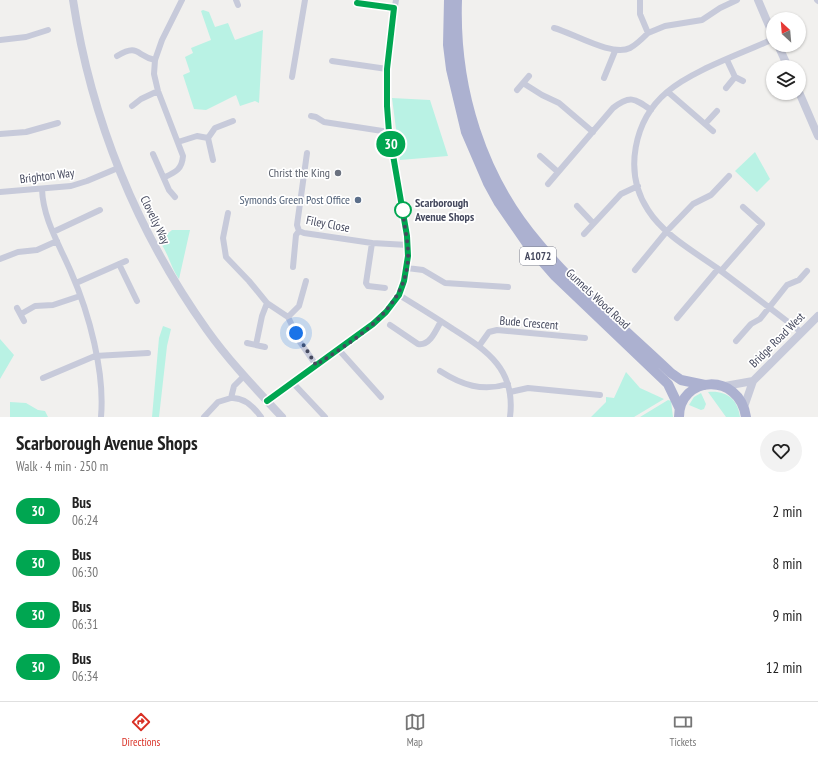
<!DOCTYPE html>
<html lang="en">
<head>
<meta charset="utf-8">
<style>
	:root { --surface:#fff; --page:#f2f2f2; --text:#222; --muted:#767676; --line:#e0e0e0; --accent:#d93025 }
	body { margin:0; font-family:"PT Sans Narrow",sans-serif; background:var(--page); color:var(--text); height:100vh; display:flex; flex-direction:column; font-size:15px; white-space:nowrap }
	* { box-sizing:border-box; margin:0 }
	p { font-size:13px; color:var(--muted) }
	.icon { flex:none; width:22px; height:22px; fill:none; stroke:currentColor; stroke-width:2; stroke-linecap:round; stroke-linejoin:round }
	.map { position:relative; height:417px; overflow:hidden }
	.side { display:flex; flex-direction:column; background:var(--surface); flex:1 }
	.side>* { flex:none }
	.badge { padding:0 8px; border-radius:13px; font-size:14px; line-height:26px }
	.needle { width:26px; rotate:334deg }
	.controls { position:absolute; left:766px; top:12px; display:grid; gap:8px }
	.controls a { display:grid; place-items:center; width:40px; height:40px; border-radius:50%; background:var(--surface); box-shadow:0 1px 3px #0004; font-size:20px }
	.you { position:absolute; width:20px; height:20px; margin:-10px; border:3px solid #fff; border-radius:50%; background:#1a73e8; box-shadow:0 0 0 6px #1a73e833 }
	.map>.badge { position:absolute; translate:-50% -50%; box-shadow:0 0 0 2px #fff }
	.round { display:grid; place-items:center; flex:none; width:42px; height:42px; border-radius:21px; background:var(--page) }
	.head { display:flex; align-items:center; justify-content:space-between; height:68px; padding:0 16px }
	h1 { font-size:19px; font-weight:600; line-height:30px }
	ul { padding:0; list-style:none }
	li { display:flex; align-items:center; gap:12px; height:52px; padding:0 16px }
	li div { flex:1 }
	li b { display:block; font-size:15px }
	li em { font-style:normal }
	li .badge { min-width:44px; font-weight:700; text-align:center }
	.dock { display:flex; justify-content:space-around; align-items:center; height:56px; border-top:1px solid var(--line); background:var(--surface); font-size:11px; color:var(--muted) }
	.dock a { display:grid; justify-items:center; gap:2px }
	.dock .active { color:var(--accent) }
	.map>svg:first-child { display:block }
</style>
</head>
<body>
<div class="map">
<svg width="818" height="417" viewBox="0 0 818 417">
	<rect width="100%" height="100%" fill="#f1f0ee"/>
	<path fill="#b9f2e4" d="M203 10 209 12 215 27 228 23 235 40 263 30 259 103 255 101 240 106 236 95 206 110 194 109 183 75 190 72 185 57 193 53 191 48 211 40 201 11Z
		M392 98 430 100 448 156 400 160Z
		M755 152 770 179 757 192 735 171Z
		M172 230H190L179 279C170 266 169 254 159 241Z
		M163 326 171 329 167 346 159 417H152L159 338Z
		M0 339 14 355 0 379Z
		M626 372 640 388 664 399 634 417H591L606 402V397L614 398Z
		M708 392C726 390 738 399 740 417H726Z
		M701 393 706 404 704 409 701 410 689 405 694 397Z
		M668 400 671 401 673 417H640Z
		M10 402 26 403 38 410 45 411 48 417H10Z"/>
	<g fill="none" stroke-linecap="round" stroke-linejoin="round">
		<path stroke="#c7cada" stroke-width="6" d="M236 0 238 5
			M640 0V14L648 33 665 26 702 20 720 8 737 0
			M817 0 818 1
			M357 3 394 8
			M554 28C573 33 612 57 630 48 636 45 643 38 648 33
			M773 39C741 54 693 70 667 92 634 120 623 172 648 210 664 235 693 251 717 268 745 289 774 311 801 332
			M0 40 26 37 48 30
			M117 56C139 43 136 56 155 60
			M332 61 387 69
			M292 77 305 0
			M735 77 743 81
			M604 78 615 51
			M523 83 529 76
			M726 88 735 77 727 60
			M517 90 523 83 542 95 559 103 593 132
			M668 92 713 131
			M132 106 141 99 158 91
			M311 116 316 117 324 122 389 132
			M705 124 717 111
			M0 134 26 132 58 123
			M208 138 215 128 233 121
			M178 142 197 136 208 138 213 160
			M307 153 297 225 299 231 304 233 372 243 408 245
			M153 154 169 190 175 197
			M540 156 558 172
			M165 177C176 172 182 169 183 156L158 91 154 74 155 60 162 40 182 0
			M548 184 613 108C630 95 634 98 651 110
			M42 189C43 219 59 244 71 272 89 313 105 372 101 417
			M0 192 71 186 87 181 118 168
			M577 206 593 223
			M228 213 223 238 226 257 249 281 267 303 288 317 300 342 316 365
			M53 232 100 210
			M584 234 621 194 638 186
			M372 243 366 283 368 286 385 288
			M0 259 18 252 37 250 57 241
			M119 264 137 301
			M293 267 296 235 299 231
			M407 268 423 270 445 283 508 287
			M635 270 667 231 693 204 711 195 729 176
			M721 271 762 224 743 207
			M76 283 126 261
			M399 295C417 306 435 317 453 329 488 351 516 370 510 417
			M17 308 24 321
			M21 314 35 306 53 305 80 296
			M288 317 299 306 306 281
			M677 318 718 269
			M390 325 418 344C430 346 436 330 441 321
			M736 341 751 324 760 319 787 285 799 280 807 271
			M247 343 265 347
			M256 345 262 316 267 303
			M479 346 489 332 497 330 585 338
			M339 350 381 397
			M440 371C462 385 482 392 508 384
			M43 378 95 356 148 353
			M293 383 325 417
			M510 392 528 388 600 395
			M231 398C244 397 254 407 261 417
			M267 401 373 324C383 315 393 306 399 294 415 262 406 226 400 193 395 164 389 135 387 106 385 70 390 35 396 0
			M204 417 218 402 231 398 234 386 244 376"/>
		<path stroke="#c7cada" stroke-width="8" d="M73 0C91 119 137 232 207 330 229 361 256 389 282 417
			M758 0 773 35
			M778 45 788 67
			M799 92 818 136
			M725 386 753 381
			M744 407 753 381 818 316"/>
		<path stroke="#acb1d0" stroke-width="10" d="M449 0 448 45 451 69 466 132 488 183 499 203 528 245 555 276 668 384 679 407
			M457 0C454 88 481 177 539 244 578 291 627 331 671 373L681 380 705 385
			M679 417C679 376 739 371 746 417"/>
	</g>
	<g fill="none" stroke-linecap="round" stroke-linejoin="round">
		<g stroke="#fff" stroke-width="9">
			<path id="line" d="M267 401 373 324 386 312 399 295 404 281 408 256 407 236 389 132 387 106V69L394 8 357 3"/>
		</g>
		<use href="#line" stroke="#00a651" stroke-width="6"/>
		<path stroke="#45495e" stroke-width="4" stroke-dasharray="0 7.2" d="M296 333 316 365C355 339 406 310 408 258 409 242 403 223 403 210"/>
	</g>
	<circle fill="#6b7280" stroke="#fff" stroke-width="1.5" cx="338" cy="173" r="4"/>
	<circle fill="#5c6f8a" stroke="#fff" stroke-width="1.5" cx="358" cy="200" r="4"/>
	<circle fill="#fff" stroke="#00a651" stroke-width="2" cx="403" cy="210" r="8"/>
	<g text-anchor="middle" stroke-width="3.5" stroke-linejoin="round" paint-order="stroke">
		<rect fill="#fff" stroke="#7d808e" stroke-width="1" x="520" y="247" width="36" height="18" rx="3"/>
		<g font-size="11" font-weight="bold" fill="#45495e">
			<text x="538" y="260">A1072</text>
		</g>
		<g font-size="12" fill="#5b616d" stroke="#fff" text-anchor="end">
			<text x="330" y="177">Christ the King</text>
		</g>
		<g font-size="12" fill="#45495e" stroke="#fff">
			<text transform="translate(47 176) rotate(-7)" y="4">Brighton Way</text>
			<text transform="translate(155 220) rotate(64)" y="4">Clovelly Way</text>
			<text transform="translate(328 224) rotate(11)" y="4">Filey Close</text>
			<text transform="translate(598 299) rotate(43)" y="4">Gunnels Wood Road</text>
			<text transform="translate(529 323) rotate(5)" y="4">Bude Crescent</text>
			<text transform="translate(777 340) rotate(-45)" y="4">Bridge Road West</text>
		</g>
		<g font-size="12" fill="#4e5e75" stroke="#fff" text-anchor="end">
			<text x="350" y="204">Symonds Green Post Office</text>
		</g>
		<g font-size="12" font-weight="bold" fill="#45495e" stroke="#fff" text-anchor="start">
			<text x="415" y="207">Scarborough<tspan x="415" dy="14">Avenue Shops</tspan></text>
		</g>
	</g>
</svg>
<div class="controls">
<a><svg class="needle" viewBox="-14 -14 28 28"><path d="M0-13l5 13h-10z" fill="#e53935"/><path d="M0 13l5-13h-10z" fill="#767676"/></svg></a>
<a><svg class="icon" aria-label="layers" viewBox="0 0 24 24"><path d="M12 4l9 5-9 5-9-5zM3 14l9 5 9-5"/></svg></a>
</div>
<div class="you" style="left:296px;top:333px"></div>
<b class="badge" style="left:391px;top:144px;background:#00a651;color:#fff">30</b>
</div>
<section class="side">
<div class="head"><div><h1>Scarborough Avenue Shops</h1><p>Walk · 4 min · 250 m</p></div><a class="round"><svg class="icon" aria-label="heart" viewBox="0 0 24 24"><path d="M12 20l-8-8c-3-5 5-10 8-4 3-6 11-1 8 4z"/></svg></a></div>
<ul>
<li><span class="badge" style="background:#00a651;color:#fff">30</span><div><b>Bus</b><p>06:24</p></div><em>2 min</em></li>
<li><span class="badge" style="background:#00a651;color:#fff">30</span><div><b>Bus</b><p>06:30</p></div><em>8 min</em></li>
<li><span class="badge" style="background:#00a651;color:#fff">30</span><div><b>Bus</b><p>06:31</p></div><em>9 min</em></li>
<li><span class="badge" style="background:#00a651;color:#fff">30</span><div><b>Bus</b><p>06:34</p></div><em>12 min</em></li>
</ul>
</section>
<nav class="dock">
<a class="active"><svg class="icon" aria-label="directions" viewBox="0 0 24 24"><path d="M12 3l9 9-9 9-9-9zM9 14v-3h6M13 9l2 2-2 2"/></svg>Directions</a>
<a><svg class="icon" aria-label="map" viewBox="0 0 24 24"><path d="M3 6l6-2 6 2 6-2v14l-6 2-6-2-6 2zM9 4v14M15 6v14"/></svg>Map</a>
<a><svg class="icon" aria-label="tickets" viewBox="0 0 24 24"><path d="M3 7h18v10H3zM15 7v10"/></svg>Tickets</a>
</nav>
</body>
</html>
